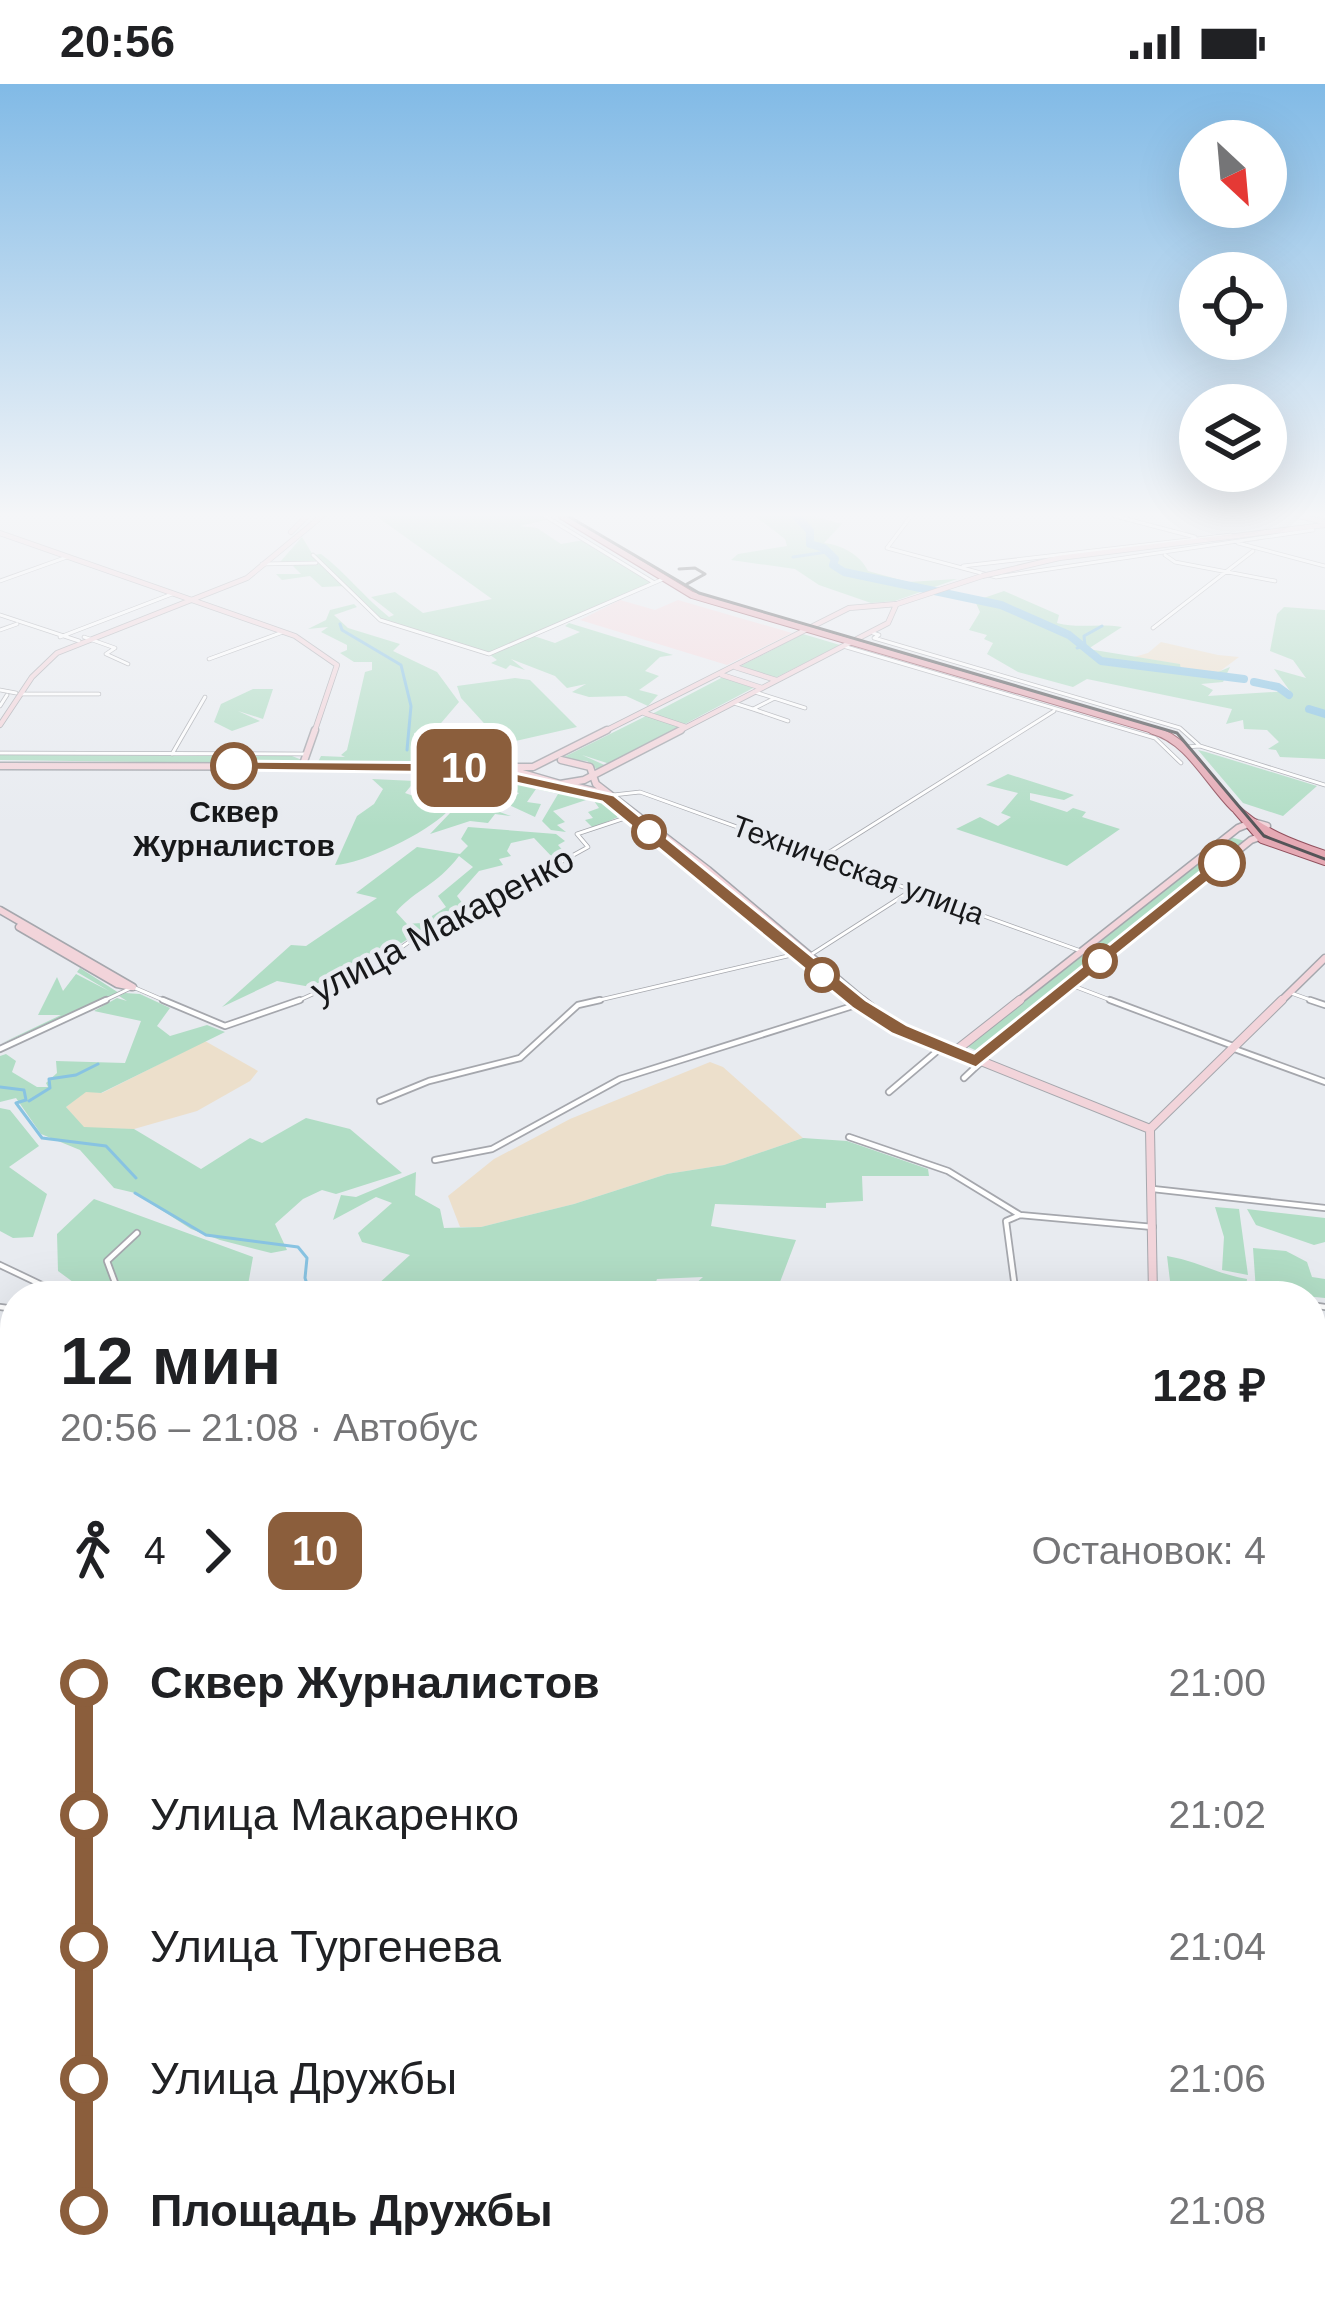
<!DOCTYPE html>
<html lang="ru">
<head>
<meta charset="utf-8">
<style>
	:root { --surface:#fff; --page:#f6f6f6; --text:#202124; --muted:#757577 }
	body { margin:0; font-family:Arial,sans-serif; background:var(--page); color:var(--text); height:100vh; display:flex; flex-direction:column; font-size:45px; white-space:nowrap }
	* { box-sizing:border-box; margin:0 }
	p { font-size:39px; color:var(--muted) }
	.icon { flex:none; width:66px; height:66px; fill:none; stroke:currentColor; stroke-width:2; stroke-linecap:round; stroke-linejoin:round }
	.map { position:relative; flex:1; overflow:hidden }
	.drawer { position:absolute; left:0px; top:1197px; width:1326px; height:1020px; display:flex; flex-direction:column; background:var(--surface); border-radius:48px 48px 0 0; box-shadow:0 12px 48px #0002 }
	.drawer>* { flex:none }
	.badge { padding:0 24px; border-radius:18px; font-size:42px; line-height:78px }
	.needle { width:78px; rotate:154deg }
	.controls { position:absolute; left:1179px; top:36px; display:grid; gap:24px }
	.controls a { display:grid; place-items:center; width:108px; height:108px; border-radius:50%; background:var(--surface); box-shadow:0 12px 48px #0002; font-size:60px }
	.map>.badge { position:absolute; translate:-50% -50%; box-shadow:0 0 0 6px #fff }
	.legs { display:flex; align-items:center; gap:18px; height:132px; padding:0 60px; font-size:39px }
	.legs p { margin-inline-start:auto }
	.headline { display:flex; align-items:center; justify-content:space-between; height:204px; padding:0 60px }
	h1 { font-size:66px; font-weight:700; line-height:90px }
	ul { padding:0 60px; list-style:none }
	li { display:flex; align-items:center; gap:42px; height:132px; font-size:45px }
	li i { display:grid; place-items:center; width:18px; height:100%; margin:0 15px; background:currentColor }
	li i::after { content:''; width:30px; height:30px; margin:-15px; border:9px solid; border-radius:50%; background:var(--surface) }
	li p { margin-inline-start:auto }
	li:first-child i { background:linear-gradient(#0000 50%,currentColor 0) }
	li:last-child i { background:linear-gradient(currentColor 50%,#0000 0) }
	.status { display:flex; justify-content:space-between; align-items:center; height:84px; padding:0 60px; background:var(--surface); direction:ltr }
	.status svg { height:33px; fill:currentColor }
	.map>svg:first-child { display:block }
</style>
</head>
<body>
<div class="status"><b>20:56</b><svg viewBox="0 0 49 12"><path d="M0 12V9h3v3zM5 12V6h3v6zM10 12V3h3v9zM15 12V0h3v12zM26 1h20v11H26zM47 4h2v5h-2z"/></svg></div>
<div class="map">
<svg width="1325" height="2217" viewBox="0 0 1325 2217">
	<rect width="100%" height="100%" fill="#e8ebf0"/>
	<path fill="#f4d9dd" d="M620 516 655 526 678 516 792 549 727 581 580 536Z"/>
	<path fill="#ecdfcb" d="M1161 558 1218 571 1239 573 1219 588H1194L1181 586 1179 580 1134 573 1148 569Z
		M205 957 258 987 250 997 197 1027 134 1045 84 1044 66 1023 86 1007 102 1009Z
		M710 978 723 983 803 1054 724 1081 667 1090 574 1120 481 1143H460L448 1112 494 1075 570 1035Z"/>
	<path fill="#b1ddc5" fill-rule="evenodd" d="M376 432H545L550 435 520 442 537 444 561 460 584 456 653 498 534 552 555 559 580 548 565 542 569 539 673 571 660 573 645 587 659 592 639 606 658 611 648 622 626 612 589 613 572 608 586 600 567 604 555 592 511 575 525 586 510 581 506 585 491 579 497 576 489 570 381 536 346 502 322 503 310 492 282 496 276 490H301L293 482 298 478H280L302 453 313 471 321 470C346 489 364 513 389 533L394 531 371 513 395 508 423 529 492 515Z
		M755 432H814L842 440 824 459C841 461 860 470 868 487L908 498 957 495 895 517 871 519 819 501 795 485 731 476 738 470 787 462 785 455Z
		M1004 507 1059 531 1057 539C1080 545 1098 539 1122 543L1088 565 1180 580 1181 586 1218 588 1230 583 1223 598 1201 600 1213 606 1208 612 1290 607 1274 585 1306 594 1293 576 1270 567 1277 530 1284 523 1325 526V675L1280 673 1276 666 1268 665 1279 658 1267 646 1244 645 1243 636 1226 640 1232 625 1087 595 1073 603 1018 588 987 570 993 559 984 555 987 551 969 546 980 528 975 517Z
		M354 520 357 523 334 531 348 544 400 560 393 567 437 588 459 618 436 645 414 649V655L435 659 430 666 450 672V677H439L440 681 317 680 321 672 345 673 341 671 347 666 365 588 372 586V578H354L340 569 347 566V561L321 548 328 543 308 545 326 536 330 526Z
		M803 550 840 561 775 594 739 583Z
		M723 593 755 603 685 640 652 630Z
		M515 594 530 596 577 643 503 660 461 614 457 602Z
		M253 605H273L263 635 238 627 260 637 232 647 214 638 221 620Z
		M646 632 679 643 610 680 582 671 609 683 599 687 587 677 560 675Z
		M1198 666 1206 668 1317 702 1283 732 1243 719Z
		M0 671 292 672 302 676 294 680 0 676Z
		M476 687 591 710 606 716 597 714 618 733 593 744 585 736 593 734 588 728 599 724 592 714 553 727 565 738 557 741 566 748 551 746 542 737 558 710 536 705 527 718 541 720 535 733 507 720 519 709 501 703 506 715 494 726 511 732 495 730 488 739 470 737 430 750 451 728 469 725 472 717 463 716 481 696 471 692Z
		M1008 690 1074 711 1064 716 1030 709V716L1067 728 1073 724 1086 728 1082 733 1120 745 1067 782 956 745 980 733 998 742 1011 733 1001 729 1018 709 986 701Z
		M372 695 415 697 405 709 448 724 447 728C426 749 363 780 335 781L357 732 374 720 383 705Z
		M468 743 556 750 565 757 558 761 566 770 554 775 534 754 511 759 507 767 511 772 499 775 503 781 479 787 457 812 463 820 367 881 329 898 325 895 311 903 277 897 222 923 291 861 306 862 377 814 356 809 417 763 460 770 468 762 461 755ZM459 772 473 783 438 812 446 823 421 839 407 840 396 828C415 806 437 801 459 772Z
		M1230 753 1245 757 1102 871 1087 865Z
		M1081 871 1097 877 982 969 966 962Z
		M80 884 119 909 0 960 61 931H38L57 893 63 907 76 890 109 907 77 888Z
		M125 909 140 910 170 924 157 942 170 952 207 941 225 948 101 1009 86 1008 66 1023 84 1043 134 1045 201 1085 250 1054 262 1059 306 1034 350 1045 402 1089 336 1110 322 1106 303 1115 275 1140 287 1166 271 1169 220 1156 191 1145 135 1109 114 1104 80 1066 41 1050 16 1014 0 1018V972L6 970 16 977 12 988 37 1003H48L46 999 57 989 56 977 125 979 141 937 94 927 117 914 127 917 119 912Z
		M0 1024 10 1026 39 1062 9 1083 47 1110 33 1153 13 1154 0 1147Z
		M803 1054 847 1057 928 1085 929 1092H862L863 1117 826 1119V1124L715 1120 711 1142 796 1156 780 1198V1212L693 1202 703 1193 657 1195 651 1212H365L410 1171 362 1158 358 1149 392 1119 376 1113 333 1136 341 1111 356 1113 416 1088 415 1111 440 1125 444 1144 481 1143 574 1120 667 1090 724 1081Z
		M94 1115 253 1173 246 1212H92L58 1187 57 1150Z
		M1215 1123 1239 1125 1248 1191 1222 1186 1224 1153Z
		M1247 1125 1325 1134V1158L1314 1161 1256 1141Z
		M1253 1164 1286 1167 1307 1178 1312 1193 1325 1195V1214L1256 1207Z
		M1167 1172C1197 1177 1217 1190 1247 1195L1246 1205 1170 1197Z
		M1311 1317 1325 1324V1438L1311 1433Z
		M306 2202H444L441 2217H306Z"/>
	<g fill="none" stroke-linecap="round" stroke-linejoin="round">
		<path stroke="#88c3e2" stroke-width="3" d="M793 473 827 468
			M340 540 342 546 401 581 411 622 407 666
			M1077 564 1085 562 1084 552 1102 542
			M0 1003 24 1006 26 1016 16 1019 42 1054 106 1062 136 1094
			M29 1017 50 1004 49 995 76 991 98 980
			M135 1109 206 1151 298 1163 307 1174 305 1194 311 1212"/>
		<path stroke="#88c3e2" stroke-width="4.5" d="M341 2202 342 2217"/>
		<path stroke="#88c3e2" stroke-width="8" d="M796 432 810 447V460L824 464 835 475 833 481 844 488 1001 521 1069 551 1101 577 1244 595
			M1254 598 1278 603 1289 611
			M1309 625 1325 630"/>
		<g stroke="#a5a7ad" stroke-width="4.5">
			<path id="street-far3" d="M545 432 653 498
				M911 432 887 464 996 493 1313 446
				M1115 432 1195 453
				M1238 459 1325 482
				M313 471 380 536 489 570 663 495
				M1165 471 1175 478 1275 497
				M262 480 316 479
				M963 482 1231 451
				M0 497 67 473
				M0 531 79 557
				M1153 544 1253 467
				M0 546 17 540
				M873 549 879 551 874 554 1180 644 1200 662
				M60 553 172 510
				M84 553 115 564 106 570 128 580
				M843 562 1155 654 1181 679
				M209 575 283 548
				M0 606 16 609
				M755 608 805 624
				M21 610H99
				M734 619 753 625 773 615
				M0 622 7 611
				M753 625 788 637
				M1186 663 1200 662 1325 701
				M0 669 307 670
				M172 670 205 613
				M613 711 640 708 1103 875
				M820 774 1054 627
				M812 870 912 806
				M1071 901 1118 919
				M1291 909 1319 919
				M99 919 133 903 170 919
				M293 919 375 882 440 836 492 816 588 763 577 750 631 732
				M587 919 796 870"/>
		</g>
		<g stroke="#a5a7ad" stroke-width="8">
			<path id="street-far2" d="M163 916 225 942 300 916
				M1110 916 1233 962
				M1310 916 1325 921
				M1232 964 1325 998
				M0 965 106 916
				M964 994 981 978
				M889 1008 942 963
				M380 1017 429 997 520 974 578 921 600 916
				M849 1053 948 1087 1020 1131 1153 1143
				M435 1076 492 1065 620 995 859 920
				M1153 1105 1325 1124
				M0 1181 65 1212
				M1156 1203 1234 1212
				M120 1212 107 1177 137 1149
				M1016 1212 1006 1137 1020 1131
				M1311 1221 1325 1223
				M0 1223 15 1225"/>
		</g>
		<g stroke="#a5a7ad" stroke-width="9">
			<path id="street-far1" d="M0 1294 15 1281
				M0 1311 15 1309
				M0 1449 15 1448
				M0 1545 15 1544
				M0 1663 15 1635"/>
		</g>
		<g stroke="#a5a7ad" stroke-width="10">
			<path id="street" d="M1311 1841 1325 1847
				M0 1958H15
				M242 2202 243 2217
				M487 2217 490 2202"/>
		</g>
		<g stroke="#a5a7ad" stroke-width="6">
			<path id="secondary-far3" d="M1299 432 1325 438
				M291 448 307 432
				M0 449 295 552 337 581 314 649
				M1000 488 1059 474 1325 441
				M735 583 776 596
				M722 591 762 604
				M644 629 686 643
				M0 641 32 593 57 569 247 494 322 432
				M601 649 849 524 897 520 982 492
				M675 649 888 539 896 521"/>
		</g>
		<g stroke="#a5a7ad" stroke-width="9">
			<path id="secondary-far2" d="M561 676 590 683 596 700 708 786 866 919
				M0 682 533 683 607 646
				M302 683 315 646
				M515 687 560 700 584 696 681 646
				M501 688 545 701
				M565 700 602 709 860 919
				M0 826 133 903
				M19 843 117 900 132 903
				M1016 919 1238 744 1253 738 1267 742
				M1049 919 1251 756 1262 752
				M1279 919 1325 874"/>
		</g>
		<g stroke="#a5a7ad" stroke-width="10">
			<path id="secondary-far1" d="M856 916 889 940 1150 1045
				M862 916 871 923
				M954 968 1020 916
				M978 976 1053 916
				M1153 1212 1150 1045 1282 916"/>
		</g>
		<g stroke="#a5a7ad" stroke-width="15">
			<path id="secondary" d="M0 1707 15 1765
				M1311 1999 1325 1947
				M1311 2010 1325 2017
				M1309 2202 1325 2210
				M44 2217 46 2202
				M832 2217 838 2202"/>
		</g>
		<g stroke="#91515e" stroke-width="8">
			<path id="primary-far1" d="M562 432 692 511 1163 649"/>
		</g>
		<g stroke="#91515e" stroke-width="10">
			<path id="primary" d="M1153 646C1189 656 1208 697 1234 723 1260 748 1292 760 1325 771
				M1237 726 1262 755 1325 777"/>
		</g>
		<use href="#street-far3" stroke="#fff" stroke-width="3"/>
		<use href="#street-far2" stroke="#fff" stroke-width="4.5"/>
		<use href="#street-far1" stroke="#fff" stroke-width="6"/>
		<use href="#street" stroke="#fff" stroke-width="8"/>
		<use href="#secondary-far3" stroke="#f2d4da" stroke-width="4.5"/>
		<use href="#secondary-far2" stroke="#f2d4da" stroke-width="6"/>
		<use href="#secondary-far1" stroke="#f2d4da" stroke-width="8"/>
		<use href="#secondary" stroke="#f2d4da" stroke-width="12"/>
		<use href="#primary-far1" stroke="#e5a9b4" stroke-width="6"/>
		<use href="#primary" stroke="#e5a9b4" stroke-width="8"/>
		<path stroke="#545558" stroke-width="3" d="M568 432 699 509 1177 649 1264 752 1325 775
			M679 485 695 484 705 490 687 500"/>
		<g stroke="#a5a7ad" stroke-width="6" stroke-linecap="butt">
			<path id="secondary-bridge" d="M982 492 1000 488"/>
		</g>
		<use href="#secondary-bridge" stroke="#f2d4da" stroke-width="4.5"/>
	</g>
	<linearGradient id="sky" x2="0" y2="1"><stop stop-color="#81bae6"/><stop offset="0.58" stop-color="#f5f6f8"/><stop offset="1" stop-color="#f5f6f8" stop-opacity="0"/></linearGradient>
	<rect width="1325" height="743" fill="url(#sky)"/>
	<path fill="#8b5e3c" stroke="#fff" stroke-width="3" d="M234 677 470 679 614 711 866 916 907 941 974 969 1216 775 1231 779 976 984 892 950 852 924 602 718 470 689 228 686 226 682Z"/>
	<g fill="#fff" stroke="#8b5e3c" stroke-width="6">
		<circle cx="234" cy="682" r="21"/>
		<circle cx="649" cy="748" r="15"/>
		<circle cx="1222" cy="779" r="21"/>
		<circle cx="1100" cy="877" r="15"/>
		<circle cx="822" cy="891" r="15"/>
	</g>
	<g text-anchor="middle" stroke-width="9" stroke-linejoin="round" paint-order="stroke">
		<g font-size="30" font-weight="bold" fill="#17181a" stroke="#e8ebf0">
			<text x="234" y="738">Сквер<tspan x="234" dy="34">Журналистов</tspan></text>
		</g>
		<g font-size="30" fill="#17181a" stroke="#e8ebf0">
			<text transform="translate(858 786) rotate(20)" y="10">Техническая улица</text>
		</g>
		<g font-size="36" fill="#17181a" stroke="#e8ebf0">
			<text transform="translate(442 840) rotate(-28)" y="13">улица Макаренко</text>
		</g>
	</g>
</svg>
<div class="controls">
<a><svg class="needle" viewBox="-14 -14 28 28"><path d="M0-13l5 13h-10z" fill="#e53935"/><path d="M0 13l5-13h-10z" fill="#757577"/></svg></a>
<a><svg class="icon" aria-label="locate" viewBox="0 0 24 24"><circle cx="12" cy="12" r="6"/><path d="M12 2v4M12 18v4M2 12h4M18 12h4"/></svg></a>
<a><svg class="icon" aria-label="layers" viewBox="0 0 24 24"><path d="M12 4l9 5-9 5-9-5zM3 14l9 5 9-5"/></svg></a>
</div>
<b class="badge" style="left:464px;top:684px;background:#8b5e3c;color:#fff">10</b>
<section class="drawer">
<div class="headline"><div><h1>12 мин</h1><p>20:56 – 21:08 · Автобус</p></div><b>128 ₽</b></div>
<div class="legs"><svg class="icon" aria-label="walk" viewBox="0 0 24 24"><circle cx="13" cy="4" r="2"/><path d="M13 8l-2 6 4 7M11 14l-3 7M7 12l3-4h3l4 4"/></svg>4<svg class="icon" aria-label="forward" viewBox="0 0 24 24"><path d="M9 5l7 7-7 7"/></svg><b class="badge" style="background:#8b5e3c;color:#fff">10</b><p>Остановок: 4</p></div>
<ul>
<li><i style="color:#8b5e3c"></i><b>Сквер Журналистов</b><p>21:00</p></li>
<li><i style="color:#8b5e3c"></i><span>Улица Макаренко</span><p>21:02</p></li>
<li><i style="color:#8b5e3c"></i><span>Улица Тургенева</span><p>21:04</p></li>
<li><i style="color:#8b5e3c"></i><span>Улица Дружбы</span><p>21:06</p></li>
<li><i style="color:#8b5e3c"></i><b>Площадь Дружбы</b><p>21:08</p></li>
</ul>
</section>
</div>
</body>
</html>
